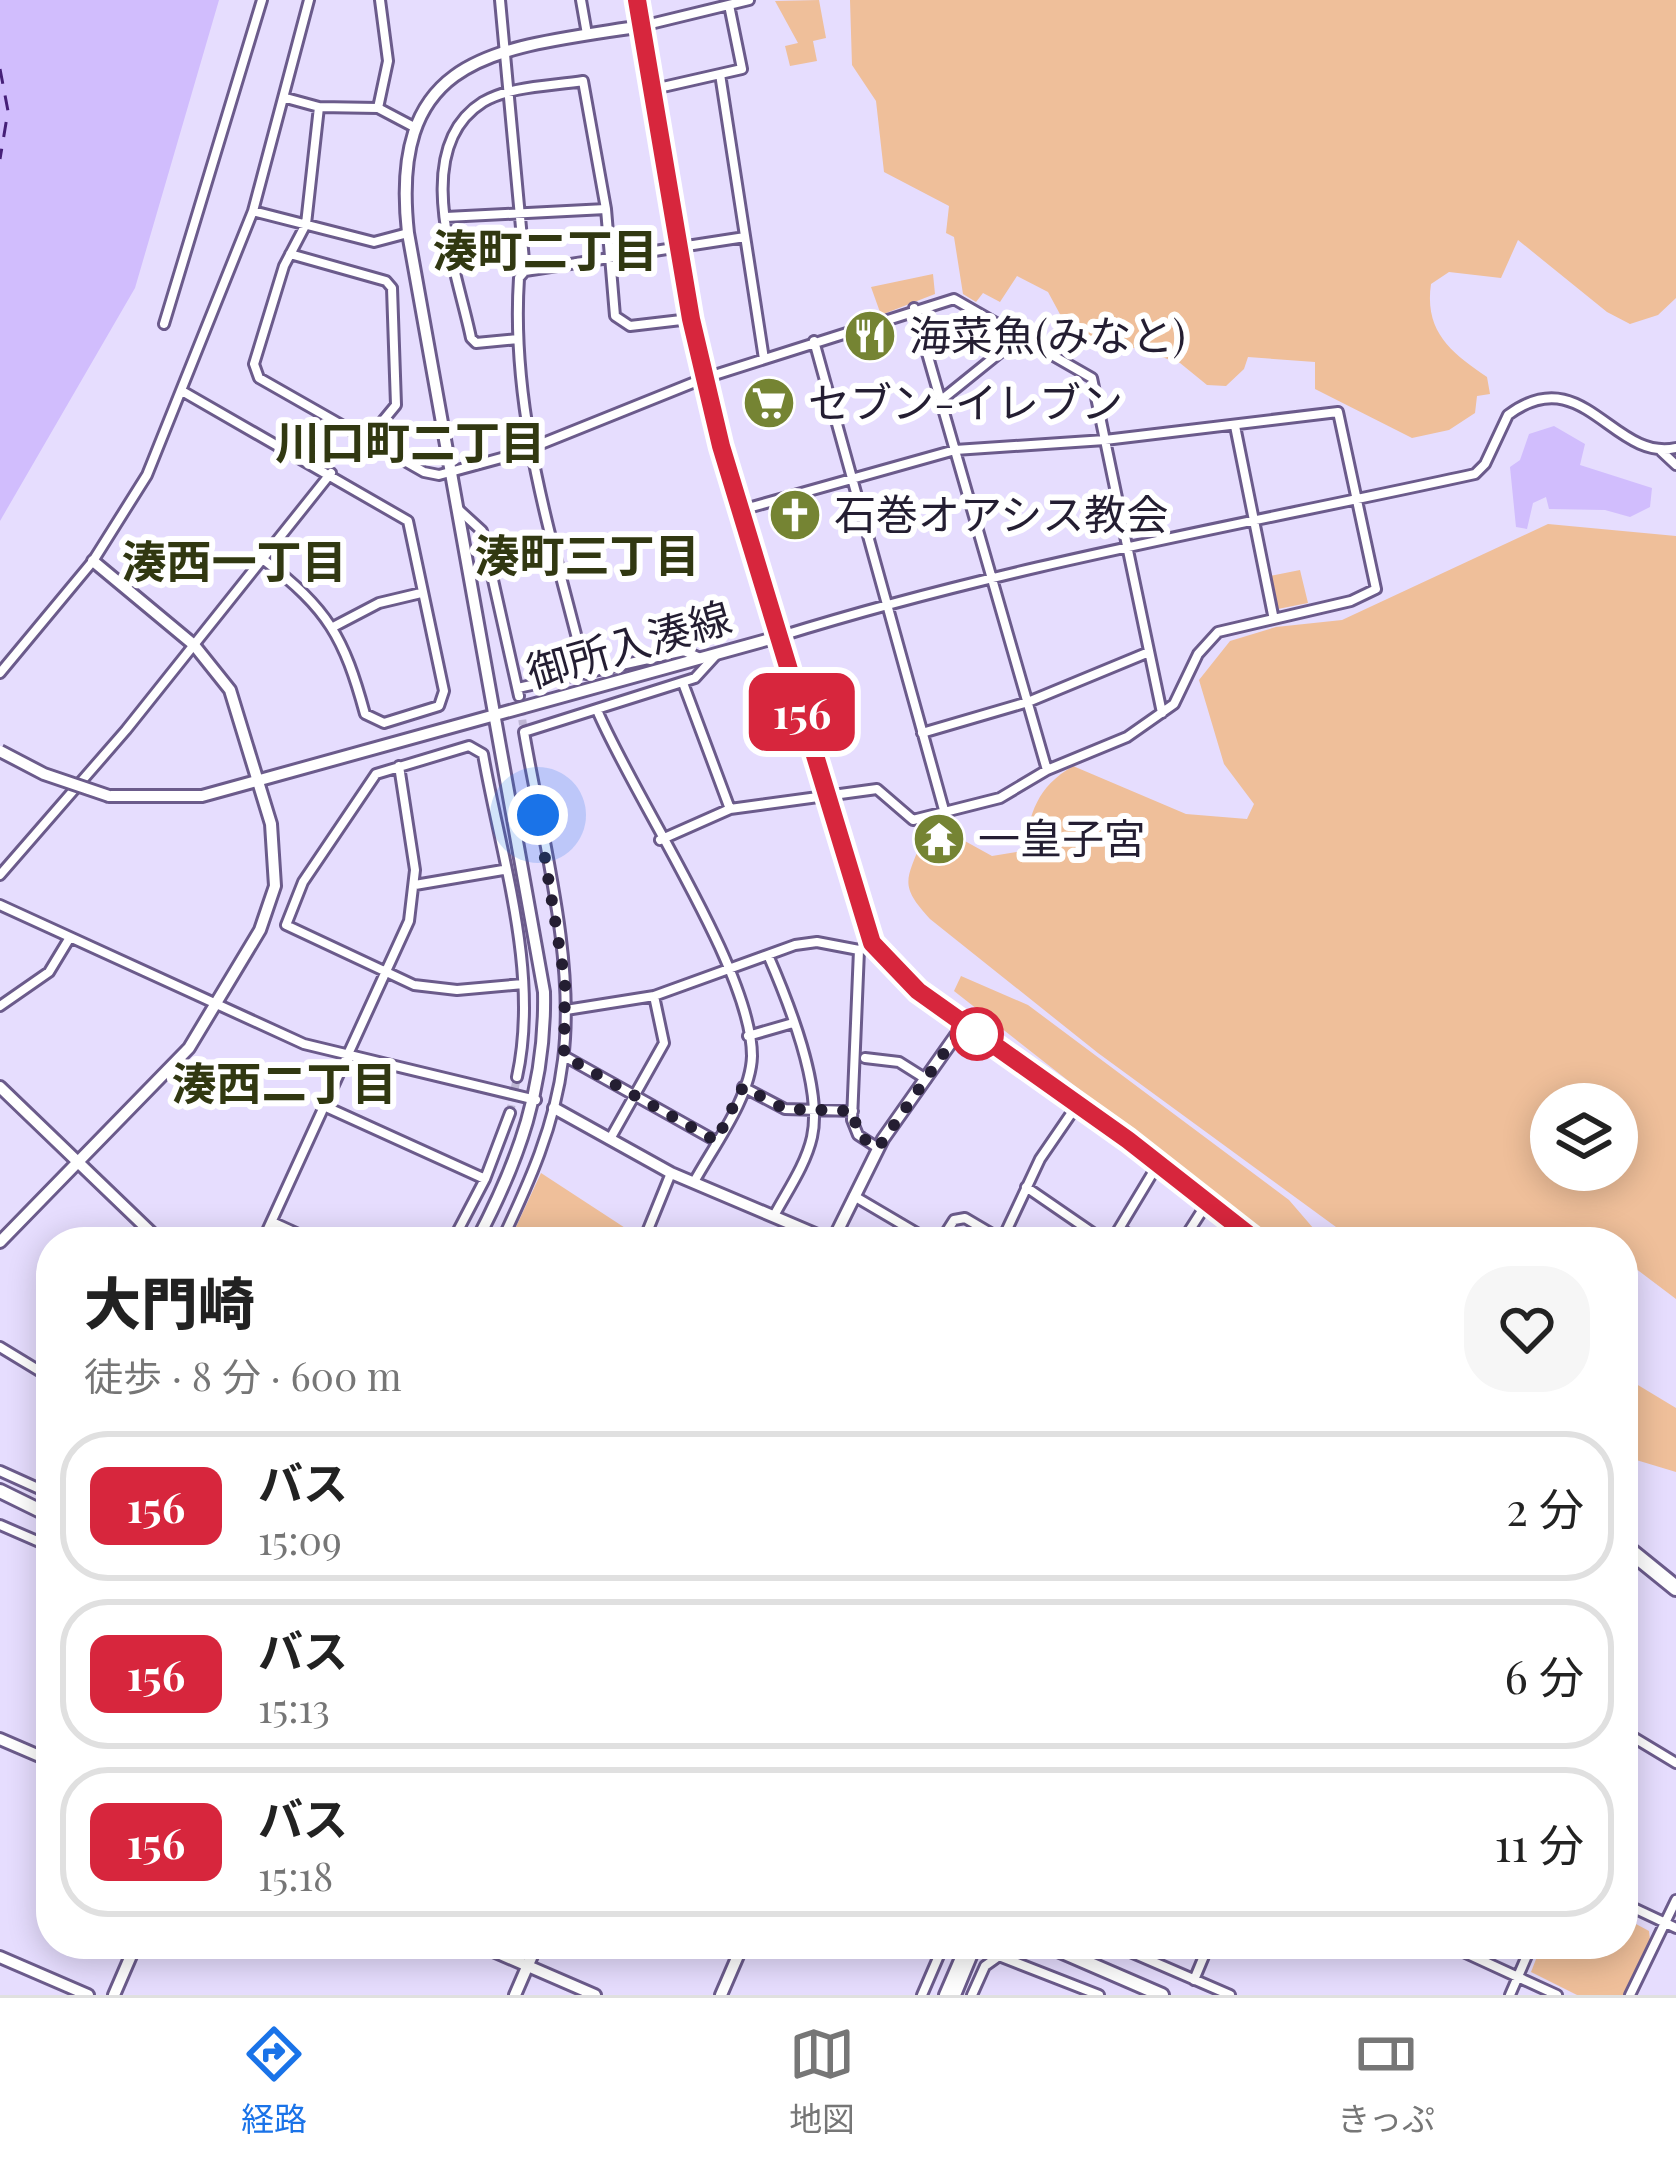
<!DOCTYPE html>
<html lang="ja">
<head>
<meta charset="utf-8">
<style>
	:root { --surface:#fff; --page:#f6f6f6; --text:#222; --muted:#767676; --line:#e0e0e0; --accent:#1a73e8 }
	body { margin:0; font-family:"Playfair Display","Noto Sans JP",serif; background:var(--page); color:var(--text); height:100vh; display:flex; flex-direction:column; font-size:45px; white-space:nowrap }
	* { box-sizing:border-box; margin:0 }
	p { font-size:39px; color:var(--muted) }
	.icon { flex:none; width:66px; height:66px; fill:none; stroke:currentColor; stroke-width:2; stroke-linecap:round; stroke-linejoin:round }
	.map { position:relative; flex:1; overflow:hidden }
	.panel { position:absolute; left:36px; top:1227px; width:1602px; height:732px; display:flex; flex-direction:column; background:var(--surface); border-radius:48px; box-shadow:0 6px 30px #0003 }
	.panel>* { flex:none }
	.badge { padding:0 24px; border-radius:18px; font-size:42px; line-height:78px }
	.buttons { position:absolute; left:1530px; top:1083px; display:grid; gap:24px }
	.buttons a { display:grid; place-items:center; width:108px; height:108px; border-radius:50%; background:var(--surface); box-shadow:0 6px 30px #0003; font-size:60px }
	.you { position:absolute; width:60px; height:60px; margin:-30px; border:9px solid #fff; border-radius:50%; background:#1a73e8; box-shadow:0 0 0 18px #1a73e833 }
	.map>.badge { position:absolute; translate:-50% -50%; box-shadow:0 0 0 6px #fff }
	.round { display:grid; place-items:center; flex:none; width:126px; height:126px; border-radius:48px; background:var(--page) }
	.headline { display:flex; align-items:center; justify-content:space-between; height:204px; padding:0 48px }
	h1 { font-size:57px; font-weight:800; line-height:90px }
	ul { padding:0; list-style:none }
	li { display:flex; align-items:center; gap:36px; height:150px; margin:0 24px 18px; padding:0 24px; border:6px solid var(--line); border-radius:48px }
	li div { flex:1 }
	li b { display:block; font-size:45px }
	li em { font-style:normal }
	li .badge { min-width:132px; font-weight:700; text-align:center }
	.tab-bar { display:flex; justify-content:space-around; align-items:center; height:168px; border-top:3px solid var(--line); background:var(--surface); font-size:33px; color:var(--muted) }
	.tab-bar a { display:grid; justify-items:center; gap:6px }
	.tab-bar .current { color:var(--accent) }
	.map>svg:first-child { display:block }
</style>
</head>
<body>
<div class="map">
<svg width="1676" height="1995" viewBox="0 0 1676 1995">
	<rect width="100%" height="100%" fill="#e6ddfe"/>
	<path fill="#efbf9a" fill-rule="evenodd" d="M819 0 826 38 813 41 817 61 790 66 785 46 798 43 775 1Z
		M850 0H1676V298L1658 315 1630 324 1607 312 1518 240 1501 278 1449 272 1431 284C1424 332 1452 353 1487 377L1490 394 1477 396 1475 413 1449 430 1412 438 1315 389V362L1248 357 1244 369 1226 386 1207 385 1180 363 1134 348 1075 342 1048 292 1017 276 1000 302 983 293 976 302 963 294 954 237 946 233 949 206 884 172 876 101 852 65Z
		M933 274 935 294 881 315 871 287Z
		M1548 524 1676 536V1299L1623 1259V1242H1370L1336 1227 1098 1053 930 919C899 885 906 881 922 840L954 835 992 856 1023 851C1031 812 1036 788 1073 766L1186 814 1247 819 1254 804 1224 764 1199 680 1230 641 1276 627 1342 620ZM1551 1104H1617V1170H1551Z
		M1300 570 1308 603 1278 609 1270 576Z
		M961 976 1028 1005 1289 1200 1320 1236 1317 1242H1274L954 991Z
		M541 1173 639 1237 637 1242H509Z
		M1623 1376 1676 1408V1472L1623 1456Z
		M1623 1917 1649 1931 1650 1940 1624 1995H1577L1531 1972 1542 1944H1623Z"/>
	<path fill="#d1bdfd" d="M0 0H219L135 288 0 521Z
		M1554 426 1585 444 1580 465 1652 488 1650 507 1630 517 1605 510 1549 509 1546 497 1533 503 1527 529 1516 527 1510 467 1520 460 1529 434Z"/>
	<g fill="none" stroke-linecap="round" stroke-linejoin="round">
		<path stroke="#461f78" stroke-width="3" stroke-dasharray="15 12" stroke-linecap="butt" d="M0 69 8 111 0 159"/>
		<path stroke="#bfb7d5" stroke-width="8" stroke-dasharray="8 4" stroke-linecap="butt" d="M519 696 523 725
			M510 1113 517 1077"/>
		<g stroke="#6b5b8b" stroke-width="14">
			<path id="minor" d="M500 0 525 271 519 278C510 415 554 543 586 674
				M581 0 587 34
				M729 5 742 69 720 74 764 359
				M642 26 749 0
				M654 89 720 74
				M286 98 319 107
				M378 108 388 61 380 0
				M414 127 378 108 319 107 306 224 284 266 254 364 259 378 424 472 439 475 516 454 705 378 954 299 1092 378 1162 713
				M253 211 374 242 408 233
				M446 217 606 209
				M290 254 386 281 392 288 396 405 368 439
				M525 271 745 237
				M914 308 1047 770
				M164 324 262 0
				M518 339 476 343 471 338C458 273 408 149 483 102 510 86 552 86 583 81L606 209 615 316 630 326 690 319
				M814 341 944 810
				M182 391 408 521 444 691 439 706 384 723 365 714C344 637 328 609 264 560
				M940 401 1018 338
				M1235 426 1273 615
				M1661 451 1676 465
				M458 509 482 531 519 696
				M335 626 379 603 421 593
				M781 636C1009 565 1242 525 1475 474L1485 464 1508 415C1583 359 1613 462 1676 448
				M0 673 93 561 147 475 253 211 309 0
				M683 683 730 809
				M518 688 684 651 700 658
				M597 710C634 798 752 970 752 1056 751 1097 713 1147 694 1182
				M922 733 1028 702 1149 652
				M660 840 730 809 877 789 913 820 1000 798 1047 770 1127 737 1174 704 1198 654 1218 632 1351 601 1376 589 1338 412 1105 440 955 450 741 510
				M0 875 126 730 331 473
				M415 885 503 870
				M0 905 304 1044 536 1100
				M859 950 852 1120 858 1135 878 1148
				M768 955C788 1001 823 1087 812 1137 806 1164 788 1190 775 1214
				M0 1006 49 972 69 939
				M566 1010 654 996 795 945 817 942 859 950 872 943
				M748 1036 793 1023
				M564 1056 716 1141
				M865 1058 899 1062 926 1079
				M517 1077C540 972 501 857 483 754L469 746 376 774 303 882 286 925 414 985 457 990 523 984
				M743 1087 785 1109 853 1111
				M324 1106 485 1179
				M610 1139 664 1043 654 996
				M1026 1187 1106 1242
				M854 1196 932 1242
				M272 1222 316 1242
				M1120 1229 1143 1242
				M1002 1240 1040 1159 1077 1105
				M262 1242 409 921 415 870 399 766
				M452 1242 485 1179 510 1113
				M501 1242C529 1183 555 1126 563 1060 576 958 541 833 524 732L695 678 716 655
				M643 1242 671 1173
				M940 1242 954 1220 965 1218 1004 1241
				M1111 1242 1158 1164
				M1182 1242 1207 1203
				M0 1347 51 1378
				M0 1471 51 1494
				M0 1525 51 1547
				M1623 1580 1636 1558
				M1623 1731 1676 1763
				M1623 1903 1676 1928
				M1112 1944 1230 1995
				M1446 1944 1557 1995
				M1194 1980 1209 1944
				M922 1995 944 1944
				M972 1995 985 1966 999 1956 1099 1995
				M1510 1995 1532 1944
				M1630 1995 1676 1900"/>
		</g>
		<g stroke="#6b5b8b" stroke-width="16">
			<path id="tertiary" d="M109 796H202L781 636
				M0 1087 161 1242
				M554 1108 671 1173 834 1242
				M0 1242 189 1048 260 930 275 886 271 824 230 690 194 645 93 561
				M476 1242C519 1161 546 1085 544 992L408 233C388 50 500 49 642 26
				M832 1242 883 1139 964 1024
				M0 1739 51 1761
				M477 1944 595 1995
				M0 1957 88 1995
				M114 1995 136 1944
				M515 1995 537 1944
				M721 1995 743 1944
				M945 1995 967 1944
				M955 1995 976 1944"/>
		</g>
		<g stroke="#6b5b8b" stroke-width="18">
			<path id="secondary" d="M0 1491 51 1516
				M1044 1944 1162 1995"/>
		</g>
		<g stroke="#6b5b8b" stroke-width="20">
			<path id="trunk" d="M637 0 691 319 721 446 872 943 918 991 1128 1140 1259 1242
				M1623 1545 1676 1588"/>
		</g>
		<use href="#minor" stroke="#fff" stroke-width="8"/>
		<use href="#tertiary" stroke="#fff" stroke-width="10"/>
		<use href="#secondary" stroke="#fff" stroke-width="12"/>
		<use href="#trunk" stroke="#fff" stroke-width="14"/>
		<g stroke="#6b5b8b" stroke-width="16" stroke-linecap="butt">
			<path id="tertiary-bridge" d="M0 751 44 774 109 796"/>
		</g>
		<use href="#tertiary-bridge" stroke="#fff" stroke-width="10"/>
	</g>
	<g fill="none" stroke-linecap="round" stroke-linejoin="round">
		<g stroke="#fff" stroke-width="27">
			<path id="line" d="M637 0 691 319 721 446 872 943 918 991 1128 1140 1258 1242"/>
		</g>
		<use href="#line" stroke="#d7263d" stroke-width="18"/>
		<path stroke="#241e32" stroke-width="12" stroke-dasharray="0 21.6" d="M538 815 565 982 564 1056 716 1141 743 1087 785 1109 853 1111 858 1135 878 1148 964 1024 977 1034"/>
	</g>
	<defs>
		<g id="restaurant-disc" transform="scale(2.7)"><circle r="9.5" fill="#758433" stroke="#fff"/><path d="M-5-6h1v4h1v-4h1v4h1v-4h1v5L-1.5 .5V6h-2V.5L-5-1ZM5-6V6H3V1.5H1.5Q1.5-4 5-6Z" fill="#fff"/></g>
		<g id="supermarket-disc" transform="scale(2.7)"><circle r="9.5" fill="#758433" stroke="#fff"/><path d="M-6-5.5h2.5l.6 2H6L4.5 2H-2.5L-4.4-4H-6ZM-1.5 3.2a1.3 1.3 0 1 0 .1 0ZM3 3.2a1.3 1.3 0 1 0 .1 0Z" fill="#fff"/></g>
		<g id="church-disc" transform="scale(2.7)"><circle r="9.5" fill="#758433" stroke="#fff"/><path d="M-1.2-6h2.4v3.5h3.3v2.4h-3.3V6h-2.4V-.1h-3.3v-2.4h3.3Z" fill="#fff"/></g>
		<g id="temple-disc" transform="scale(2.7)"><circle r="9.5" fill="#758433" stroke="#fff"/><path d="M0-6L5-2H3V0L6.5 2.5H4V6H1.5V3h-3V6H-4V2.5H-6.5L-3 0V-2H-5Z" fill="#fff"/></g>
	</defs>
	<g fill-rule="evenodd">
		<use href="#restaurant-disc" x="870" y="336"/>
		<use href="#supermarket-disc" x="769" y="403"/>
		<use href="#church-disc" x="795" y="515"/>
		<use href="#temple-disc" x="939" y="839"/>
	</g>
	<circle fill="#fff" stroke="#d7263d" stroke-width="6" cx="977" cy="1034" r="24"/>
	<g text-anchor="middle" stroke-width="12" stroke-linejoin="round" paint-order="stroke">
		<g font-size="42" fill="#241e32" stroke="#fff" text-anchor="start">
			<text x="909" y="351">海菜魚(みなと)</text>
			<text x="808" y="418">セブン-イレブン</text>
			<text x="834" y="530">石巻オアシス教会</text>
			<text x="978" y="854">一皇子宮</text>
		</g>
		<g font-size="42" fill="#241e32" stroke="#fff">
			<text transform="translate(629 645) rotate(-16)" y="15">御所入湊線</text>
		</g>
		<g font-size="45" font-weight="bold" fill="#313811" stroke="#fff">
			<text x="545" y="267">湊町二丁目</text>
			<text x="410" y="459">川口町二丁目</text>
			<text x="587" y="572">湊町三丁目</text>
			<text x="234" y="578">湊西一丁目</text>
			<text x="284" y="1100">湊西二丁目</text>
		</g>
	</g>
</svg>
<div class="buttons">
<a><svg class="icon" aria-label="layers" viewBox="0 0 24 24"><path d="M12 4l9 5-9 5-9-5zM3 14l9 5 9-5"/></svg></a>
</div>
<div class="you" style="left:538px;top:815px"></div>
<b class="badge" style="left:802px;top:712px;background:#d7263d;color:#fff">156</b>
<section class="panel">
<div class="headline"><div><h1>大門崎</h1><p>徒歩 · 8 分 · 600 m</p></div><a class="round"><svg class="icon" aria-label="heart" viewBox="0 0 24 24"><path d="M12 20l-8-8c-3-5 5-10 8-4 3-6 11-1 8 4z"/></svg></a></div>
<ul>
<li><span class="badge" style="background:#d7263d;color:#fff">156</span><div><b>バス</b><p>15:09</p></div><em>2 分</em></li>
<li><span class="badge" style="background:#d7263d;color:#fff">156</span><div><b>バス</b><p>15:13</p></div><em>6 分</em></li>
<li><span class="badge" style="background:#d7263d;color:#fff">156</span><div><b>バス</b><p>15:18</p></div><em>11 分</em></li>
</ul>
</section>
</div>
<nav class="tab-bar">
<a class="current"><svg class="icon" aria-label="directions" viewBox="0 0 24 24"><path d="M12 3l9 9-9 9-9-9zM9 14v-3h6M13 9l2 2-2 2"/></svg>経路</a>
<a><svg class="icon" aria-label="map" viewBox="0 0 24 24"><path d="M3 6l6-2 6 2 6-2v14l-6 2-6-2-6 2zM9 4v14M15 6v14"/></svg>地図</a>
<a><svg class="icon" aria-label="tickets" viewBox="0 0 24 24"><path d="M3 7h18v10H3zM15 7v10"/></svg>きっぷ</a>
</nav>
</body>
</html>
